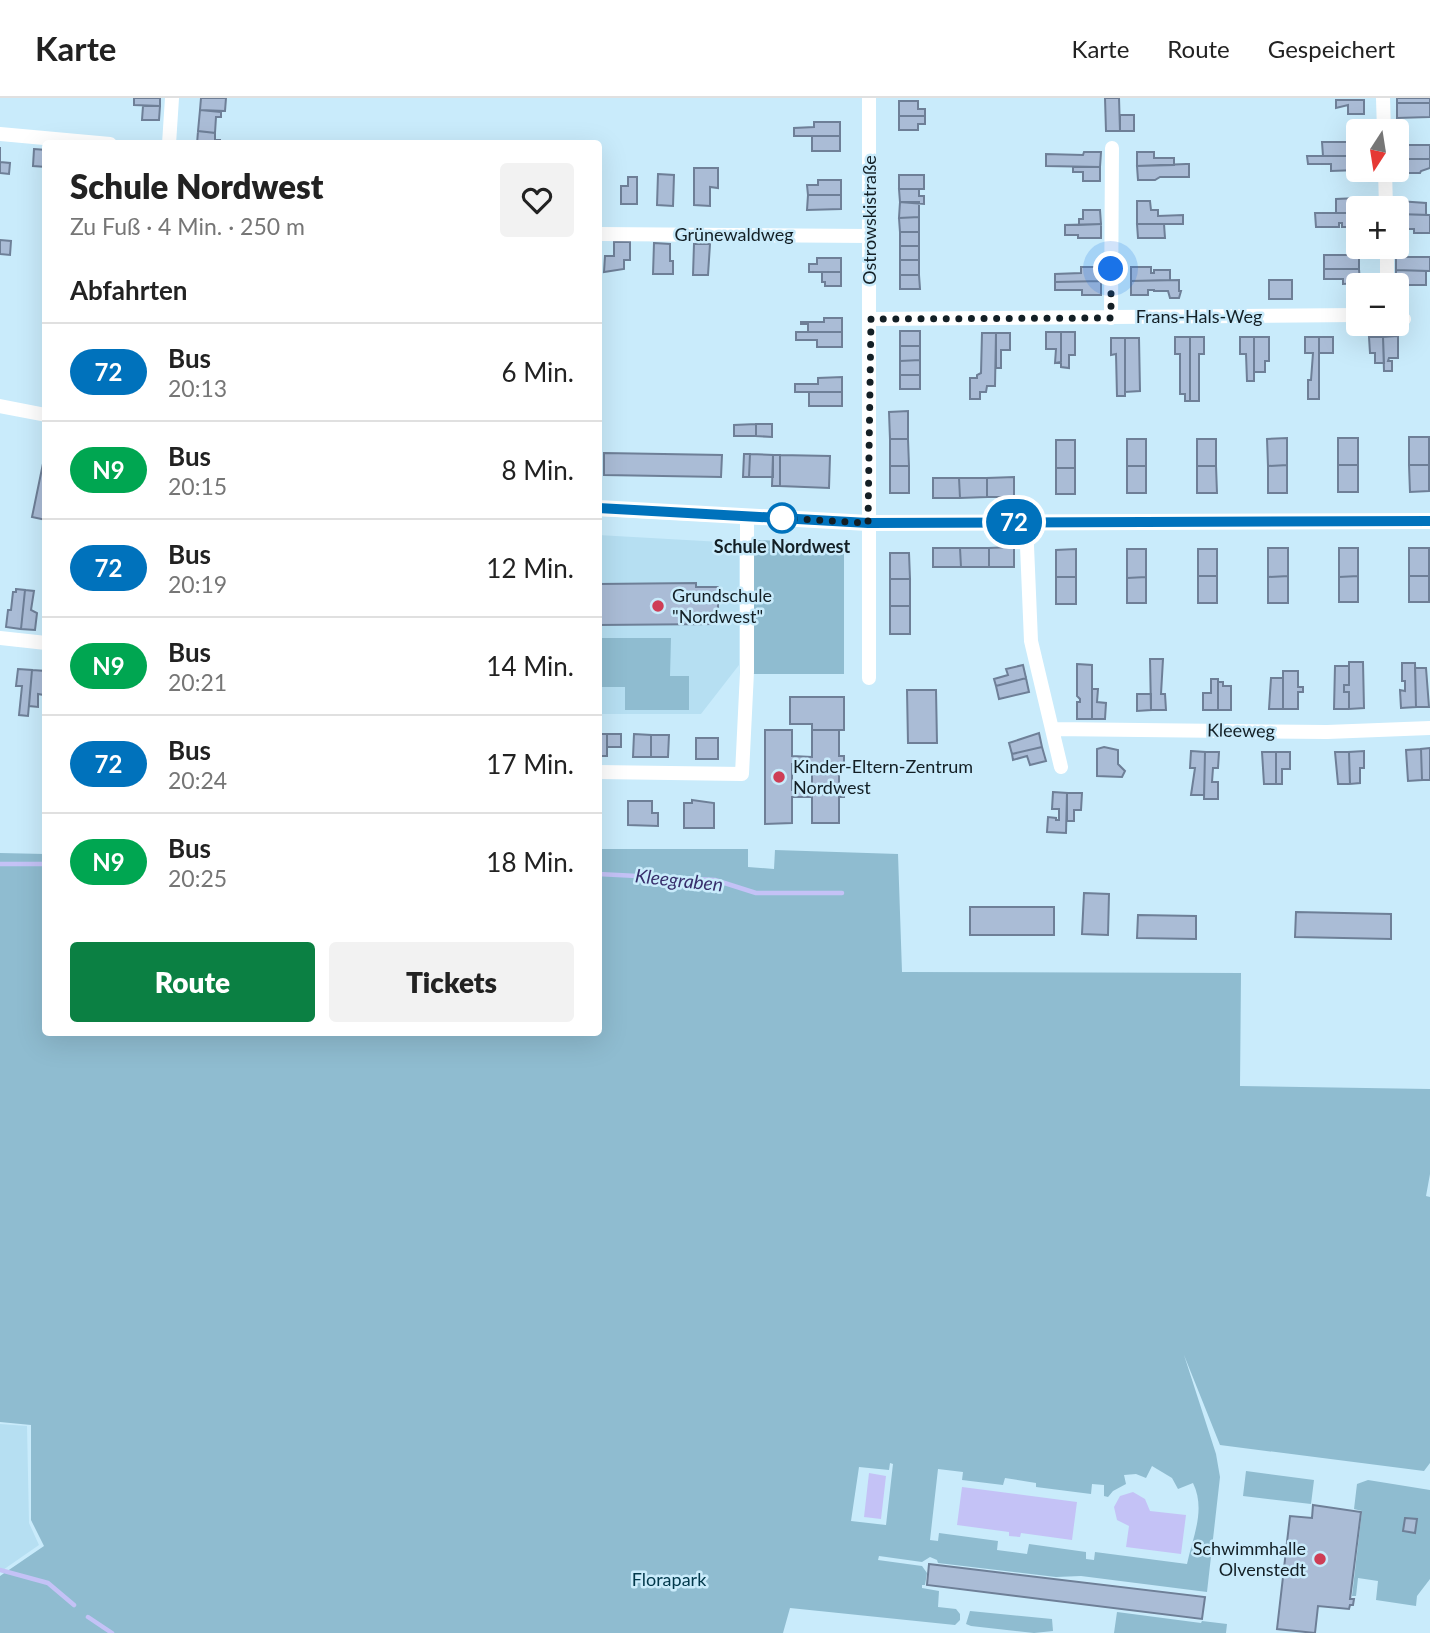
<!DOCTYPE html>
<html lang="de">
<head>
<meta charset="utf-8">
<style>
	:root { --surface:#fff; --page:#f2f2f2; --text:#222; --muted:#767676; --line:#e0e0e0; --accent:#0b8043 }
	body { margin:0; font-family:Lato,sans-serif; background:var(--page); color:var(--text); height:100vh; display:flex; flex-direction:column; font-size:26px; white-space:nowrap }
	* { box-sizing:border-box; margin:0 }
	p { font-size:23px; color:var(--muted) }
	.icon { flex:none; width:38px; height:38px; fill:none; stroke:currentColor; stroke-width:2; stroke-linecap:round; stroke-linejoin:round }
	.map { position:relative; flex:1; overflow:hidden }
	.panel { position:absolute; left:42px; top:42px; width:560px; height:896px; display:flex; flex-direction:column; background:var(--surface); border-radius:7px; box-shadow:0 7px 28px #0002 }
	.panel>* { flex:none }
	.badge { padding:0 14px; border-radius:23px; font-size:24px; line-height:46px }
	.needle { width:46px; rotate:192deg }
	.fabs { position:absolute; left:1346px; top:21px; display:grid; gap:14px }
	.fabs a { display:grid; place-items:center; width:63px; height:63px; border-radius:7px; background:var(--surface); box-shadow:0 7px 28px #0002; font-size:35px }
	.you { position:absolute; width:35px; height:35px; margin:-18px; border:5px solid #fff; border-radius:50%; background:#1a73e8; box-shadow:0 0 0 10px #1a73e833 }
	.map>.badge { position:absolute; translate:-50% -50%; box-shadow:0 0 0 4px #fff }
	h2 { padding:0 28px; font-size:26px; line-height:63px }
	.round { display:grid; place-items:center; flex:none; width:74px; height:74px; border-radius:7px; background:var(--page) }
	.overview { display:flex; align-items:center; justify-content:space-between; height:119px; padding:0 28px }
	h1 { font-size:33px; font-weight:800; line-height:52px }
	.button { display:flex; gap:14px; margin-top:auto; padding:14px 28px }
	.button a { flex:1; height:80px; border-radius:7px; background:var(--accent); color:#fff; font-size:28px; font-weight:800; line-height:80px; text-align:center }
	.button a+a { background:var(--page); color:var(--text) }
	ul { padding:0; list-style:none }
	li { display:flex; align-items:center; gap:21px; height:98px; padding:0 28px; border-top:2px solid var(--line) }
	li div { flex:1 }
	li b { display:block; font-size:26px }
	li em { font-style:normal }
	li .badge { min-width:77px; font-weight:700; text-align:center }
	header { display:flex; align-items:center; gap:42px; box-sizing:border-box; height:98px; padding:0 35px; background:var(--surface); border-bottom:2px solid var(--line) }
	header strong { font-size:33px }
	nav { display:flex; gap:38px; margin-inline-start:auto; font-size:24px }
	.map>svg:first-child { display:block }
</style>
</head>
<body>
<header>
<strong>Karte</strong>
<nav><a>Karte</a><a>Route</a><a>Gespeichert</a></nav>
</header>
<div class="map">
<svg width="1430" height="1535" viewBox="0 0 1430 1535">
	<rect width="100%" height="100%" fill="#c9ebfb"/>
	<path fill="#b6dff2" d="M598 437 739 445V567L701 616H599Z
		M0 1326 27 1328 29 1425 39 1447 0 1474Z"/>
	<path fill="#8fbcd0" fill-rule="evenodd" d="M754 442 844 445V576H753Z
		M599 540H671L670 578H689V612H625V589H599Z
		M599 751H748V769L774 771 775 752 898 756 902 874 1241 875 1240 988 1430 991V1076L1426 1098 1430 1099V1365L1424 1373 1220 1347 1184 1257 1216 1356 1220 1379 1207 1494 1081 1478 1056 1479 938 1465 937 1462 930 1459 922 1464 879 1458 878 1462 922 1468 927 1475 925 1487H922V1490L939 1493 938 1509 956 1511 960 1516V1522L955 1527 790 1510 783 1535H0V1478L44 1448 31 1422V1327L0 1324V755L45 756 46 934H598ZM890 1365 893 1366 886 1427 851 1423 859 1369 889 1372ZM1152 1368 1172 1380 1178 1391 1193 1385C1206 1412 1193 1438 1187 1466L1095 1454 1094 1462 1086 1461V1454L1029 1446 1027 1456 997 1452 998 1443 939 1435 938 1443 930 1442 938 1371 963 1374 962 1382 1003 1387 1005 1380 1036 1385V1389L1091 1396 1092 1386 1104 1387V1398L1108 1399 1113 1393 1126 1386 1124 1377 1136 1376 1146 1380Z
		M1246 1373 1314 1382 1311 1406 1243 1398Z
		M1368 1382 1430 1392V1481L1417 1498 1416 1508 1376 1502 1378 1483 1358 1480 1356 1498H1352L1362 1413 1354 1411 1357 1386Z
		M970 1513 1052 1521 1053 1533 1034 1535 971 1528 966 1526Z
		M1117 1514 1201 1525 1202 1523 1227 1526 1226 1535H1114Z"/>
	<path fill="#c4c2f6" d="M869 1375 886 1378 881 1421 864 1419Z
		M962 1389 1077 1404 1072 1442 1021 1435 1020 1439 1009 1438V1434L957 1427Z
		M1133 1394 1145 1401 1150 1413 1186 1417 1181 1456 1126 1449 1129 1428 1117 1422 1114 1409 1120 1398Z"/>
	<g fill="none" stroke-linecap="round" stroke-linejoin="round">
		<path stroke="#c4c2f6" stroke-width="4.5" d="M0 766H46
			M598 776 715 782 756 795H842
			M0 1472 48 1485 74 1507
			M88 1519 112 1535"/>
	</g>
	<path fill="#aabcd6" stroke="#6e7f97" stroke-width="2" fill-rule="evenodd" d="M134 0H160V8L134 7Z
		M201 0H226L225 13 200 12Z
		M1105 0H1119L1120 33H1106Z
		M1397 0H1430V5H1397Z
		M1336 2H1364V16H1348V7L1336 10Z
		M899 3H918V11H925V18H899Z
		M1397 5H1430V19L1397 20Z
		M143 8H160L159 22H142Z
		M200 12 221 14V19H216L215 35 198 33Z
		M1120 17H1134V33H1120Z
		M899 18H925V26H918V32H899Z
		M814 24H840V38H794V30L814 29Z
		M198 33 215 35V42H220V46H197Z
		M812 38H840V53H812Z
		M1322 44H1358V58H1323Z
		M1398 47H1430V61H1398Z
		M0 49V64L10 65 9 76 0 75Z
		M34 51 46 52V69L33 68Z
		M1084 54H1101L1100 69 1046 68V56L1083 57Z
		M1137 54H1154V60H1174V67L1137 68Z
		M1307 58H1358V72L1331 73V66H1308Z
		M1398 61H1430V70L1421 73 1420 75H1398Z
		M1186 66H1189V79H1160L1155 82H1138L1137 68Z
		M1073 69H1100V83H1083V74H1073Z
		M694 70H718V90L710 89V108L694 107Z
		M658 76 674 77 673 108 657 107Z
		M899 77H924V91H899Z
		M628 79H637V106H621V88H628Z
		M818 82H841V97H808L807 87H818Z
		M899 91H919V98H924V106L900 104Z
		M808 97H841V111L807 112Z
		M1358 100V115H1336V101Z
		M1137 103H1150L1151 112H1158V118L1183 117V126H1137Z
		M1398 103 1426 105V117L1398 116Z
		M900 104H919V119L899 120Z
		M1083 112H1100L1101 126 1079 127V121H1083Z
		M1315 115H1358V129H1342V125H1339V129H1316Z
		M1398 116 1430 117V135H1414V131H1397Z
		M919 119V134H900L899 120Z
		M1101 126V140H1078V137H1065V127Z
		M1137 126H1164L1165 140H1138Z
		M900 134H919V148H900Z
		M0 142 11 143 10 157 0 156Z
		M614 144H630V162H624V171L604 174 605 158H614Z
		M654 145 670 146V163H673V176H653Z
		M694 146H710L708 177H693Z
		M900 148H919V162H900Z
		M1324 157H1359V171H1324Z
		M1396 159H1430V173L1396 172Z
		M817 160H841V174H809V166H817Z
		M900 162H919V177H900Z
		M1081 169H1101V183L1055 184V176L1081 175Z
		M1131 169H1151V175H1154V172H1170V182L1131 183Z
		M1324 171H1359L1360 185 1343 186V181H1324Z
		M1396 172 1426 173V187H1396Z
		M822 174H841V188H825V184H822Z
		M900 177H919L920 191H900Z
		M1179 182V193H1181L1179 200H1170L1168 193H1154V192H1148V197H1131V183Z
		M1269 182H1292V201H1269Z
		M1101 183V197H1082V192H1055V184Z
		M824 220H842V234H808V226H801V224H824Z
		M900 233H920V248H900Z
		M796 234H842V249H817V242H796Z
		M1046 234H1061V264L1055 265 1056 251H1046Z
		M1061 234H1075V257H1069V270L1061 269Z
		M982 235H996L995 288H987L986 294H980V301H970V280H977V277L981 275Z
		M996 235H1010V252H1001V270H996Z
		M1398 238V260H1389L1388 263H1392V273H1384L1383 239Z
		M1175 239H1190V303H1185V296H1180V256H1175Z
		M1190 239H1204V256H1199V303H1190Z
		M1240 239H1254V283H1247L1246 256H1240Z
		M1254 239H1269V263H1265V274H1254Z
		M1305 239H1319V301H1308V282H1311L1313 255H1305Z
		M1319 239H1333V255H1319Z
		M1369 239H1383L1384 265H1375V255H1370Z
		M1111 240H1125V298H1117L1116 256 1111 257Z
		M1125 240H1139L1140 293 1125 294Z
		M900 248H920V262L900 263Z
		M920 262V277H900V263Z
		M900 277H920V291H900Z
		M842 279V294H795V286H818V280Z
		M809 294H842V308H809Z
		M908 313V341H890L889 314Z
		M756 326V338H734V327Z
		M756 326H772V339L756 338Z
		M1409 339H1429V367H1409Z
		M1287 340V367L1268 368 1267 341Z
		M1338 340H1358V367H1338Z
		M890 341H908L909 368H890Z
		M1127 341H1146V368H1127Z
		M1197 341H1216V368H1197Z
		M1056 342H1075V370H1056Z
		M46 351V422L32 419Z
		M604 355 722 357 721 379 604 377Z
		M744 356H750L749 379H743Z
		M750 356 773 357V379H749Z
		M773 357H780V388H772Z
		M780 357 830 358 829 390 780 388Z
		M1287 367V395H1268V368Z
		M1338 367H1358V394H1338Z
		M1409 367H1429V393L1410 394Z
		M890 368H909V395H890Z
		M1127 368H1146V395H1127Z
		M1197 368H1216L1217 395H1197Z
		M1056 370H1075V396H1056Z
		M1014 379V399H987V380Z
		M933 380H959L960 400H933Z
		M959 380H987V399L960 400Z
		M1014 449V469H989V450Z
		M933 450H960L961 469H933Z
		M960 450H989V469H961Z
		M1268 450H1288V478L1268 479Z
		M1339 450H1358V478L1339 479Z
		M1409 450H1429V478H1409Z
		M1076 451V479H1056V452Z
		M1127 451H1146V479L1127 480Z
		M1198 451H1217V478H1198Z
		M890 455H909L910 481H890Z
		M1198 478H1217V505H1198Z
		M1288 478V505H1268V479Z
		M1358 478V504H1339V479Z
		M1409 478H1429V504H1409Z
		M1056 479H1076V506H1056Z
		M1146 479V505H1127V480Z
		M890 481H910V508H890Z
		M696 485V489H718V526L598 527V486Z
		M16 491 25 492 21 531 6 529 8 512H11L13 494H16Z
		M25 492 34 493 31 512 37 515 35 532 21 531Z
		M890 508H910V536H890Z
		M1150 561H1163L1161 596H1165L1166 612H1151Z
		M1349 564H1363L1364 610 1349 611V594H1344V587H1349Z
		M1402 565H1415L1416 609 1401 610 1400 592 1405 593V583H1402Z
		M1077 566 1092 567V621H1077V604H1080V601L1077 598Z
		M1023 567 1026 580 996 588 994 581 1008 577 1006 571Z
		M1335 568H1349V587H1344V594H1349V611H1334Z
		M1415 570H1426L1429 609H1416Z
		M18 571 32 572 28 618 19 617 22 588H16Z
		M32 572 46 573 44 597 38 596V609L29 608Z
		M1283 573H1298V589H1303V594H1298V611H1283Z
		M1026 580 1029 594 999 601 996 588Z
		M1271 580H1283V611H1269Z
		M1211 581H1218V612H1203V595H1211Z
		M1218 584H1223V588H1231V612H1218Z
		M1092 591H1098L1097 604 1106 605 1105 621H1092Z
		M907 592H936L937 645H908Z
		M1137 596H1151V612L1137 613Z
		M790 599H844V632H812V626H790Z
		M765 632H792V658L812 659V632H839V658H844V666H839V691H844V699H839V725H812V699H792V725L765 726ZM792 666H812V692H792Z
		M1039 635 1042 649 1012 656 1009 645Z
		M598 636H607V658H598Z
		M607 636H621V649H607Z
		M634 636 651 637V659H633Z
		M651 637H669L668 659H651Z
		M696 640H718V661H696Z
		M1042 649 1046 663 1030 667 1027 658 1013 662 1012 656Z
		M1104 649 1118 652V666L1125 673 1122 679 1097 678V651Z
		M1430 650V682H1422L1421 651Z
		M1421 651 1422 682 1408 683 1406 652Z
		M1191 653 1205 654 1204 697H1191L1195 670H1190Z
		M1364 653V670H1360V685L1350 686 1349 654Z
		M1205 654H1219L1218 670H1213L1212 684H1218V701H1204Z
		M1262 654H1276V686H1264Z
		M1276 654H1290V671H1282V686H1276Z
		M1335 654H1349L1350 686H1338Z
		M1053 694 1067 695 1066 735 1047 734 1048 719 1056 720V722H1059V711H1052Z
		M1067 695H1082L1081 712H1074V723H1067Z
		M692 702 714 705V730H684V705H692Z
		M628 703H652V715H658V728L628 727Z
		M1084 795 1109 796 1108 837 1082 836Z
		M970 809H1054V837H970Z
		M1296 814 1391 816V841L1295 839Z
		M1138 817 1196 818V841L1137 840Z
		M1313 1407 1361 1414 1350 1501H1354L1353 1507H1350L1349 1511 1318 1508 1315 1535 1277 1531 1290 1418 1312 1420Z
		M1405 1420 1417 1421 1415 1435 1403 1433Z
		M929 1466 1205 1499 1202 1521 927 1487Z"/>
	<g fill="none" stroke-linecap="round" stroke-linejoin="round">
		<path stroke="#fff" stroke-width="14" d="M869 0V580
			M1383 0 1384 33
			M0 36 110 46
			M169 46 172 0
			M1385 72 1386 110
			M598 136 870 138
			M1387 149V187
			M1396 219 1404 221
			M1111 220 1112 50
			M871 221 1358 217
			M0 308 46 317
			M598 411 868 425 1430 423
			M1026 424 1031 543 1061 669
			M0 540 46 545
			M1052 631 1327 634 1430 630
			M598 674 742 676 747 574V418"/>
	</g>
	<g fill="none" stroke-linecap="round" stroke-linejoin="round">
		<g stroke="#fff" stroke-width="16">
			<path id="line" d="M598 410 868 425 1430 423"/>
		</g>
		<use href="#line" stroke="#0072bc" stroke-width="10"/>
		<path stroke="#131f25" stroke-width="7" stroke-dasharray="0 12.6" d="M782 420 868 425 871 221 1111 220V171"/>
	</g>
	<circle fill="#fff" stroke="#0072bc" stroke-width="3.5" cx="782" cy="420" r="14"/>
	<g fill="#ce3e56" stroke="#c9ebfb" stroke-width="2.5">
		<circle cx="658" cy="508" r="7"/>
		<circle cx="779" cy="679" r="7"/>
		<circle cx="1320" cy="1461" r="7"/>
	</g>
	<g text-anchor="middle" stroke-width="5" stroke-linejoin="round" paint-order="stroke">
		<g font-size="18" fill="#131f25" stroke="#c9ebfb">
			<text transform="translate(870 122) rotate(-90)" y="6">Ostrowskistraße</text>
			<text x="734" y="143">Grünewaldweg</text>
			<text x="1199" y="225">Frans-Hals-Weg</text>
			<text transform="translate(1241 633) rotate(1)" y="6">Kleeweg</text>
		</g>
		<g font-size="18" font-weight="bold" fill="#131f25" stroke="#c9ebfb">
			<text x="782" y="455">Schule Nordwest</text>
		</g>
		<g font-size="18" fill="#131f25" stroke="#c9ebfb" text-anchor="start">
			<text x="672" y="504">Grundschule<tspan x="672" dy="21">"Nordwest"</tspan></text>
			<text x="793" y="675">Kinder-Eltern-Zentrum<tspan x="793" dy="21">Nordwest</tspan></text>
			<text x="1306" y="1457" text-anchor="end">Schwimmhalle<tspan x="1306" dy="21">Olvenstedt</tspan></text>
		</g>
		<g font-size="18" fill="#01384b" stroke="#c9ebfb">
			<text x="669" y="1488">Florapark</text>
		</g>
		<g font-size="19" font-style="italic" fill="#382f6c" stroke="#c9ebfb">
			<text transform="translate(679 782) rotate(6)" y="7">Kleegraben</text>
		</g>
	</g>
</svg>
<div class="fabs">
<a><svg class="needle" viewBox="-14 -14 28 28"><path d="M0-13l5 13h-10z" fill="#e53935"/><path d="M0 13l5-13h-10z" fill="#767676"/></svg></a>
<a>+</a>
<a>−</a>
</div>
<div class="you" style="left:1111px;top:171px"></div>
<b class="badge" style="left:1014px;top:424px;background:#0072bc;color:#fff">72</b>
<section class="panel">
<div class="overview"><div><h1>Schule Nordwest</h1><p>Zu Fuß · 4 Min. · 250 m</p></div><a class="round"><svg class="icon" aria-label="heart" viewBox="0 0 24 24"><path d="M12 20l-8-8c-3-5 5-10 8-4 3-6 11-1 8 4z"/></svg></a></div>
<h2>Abfahrten</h2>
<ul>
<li><span class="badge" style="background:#0072bc;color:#fff">72</span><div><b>Bus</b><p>20:13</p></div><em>6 Min.</em></li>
<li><span class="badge" style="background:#00a651;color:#fff">N9</span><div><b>Bus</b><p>20:15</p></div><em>8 Min.</em></li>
<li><span class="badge" style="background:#0072bc;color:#fff">72</span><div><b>Bus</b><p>20:19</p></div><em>12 Min.</em></li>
<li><span class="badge" style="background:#00a651;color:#fff">N9</span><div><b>Bus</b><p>20:21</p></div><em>14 Min.</em></li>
<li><span class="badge" style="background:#0072bc;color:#fff">72</span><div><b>Bus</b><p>20:24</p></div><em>17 Min.</em></li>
<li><span class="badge" style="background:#00a651;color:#fff">N9</span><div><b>Bus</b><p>20:25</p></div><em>18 Min.</em></li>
</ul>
<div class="button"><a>Route</a><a>Tickets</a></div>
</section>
</div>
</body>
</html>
